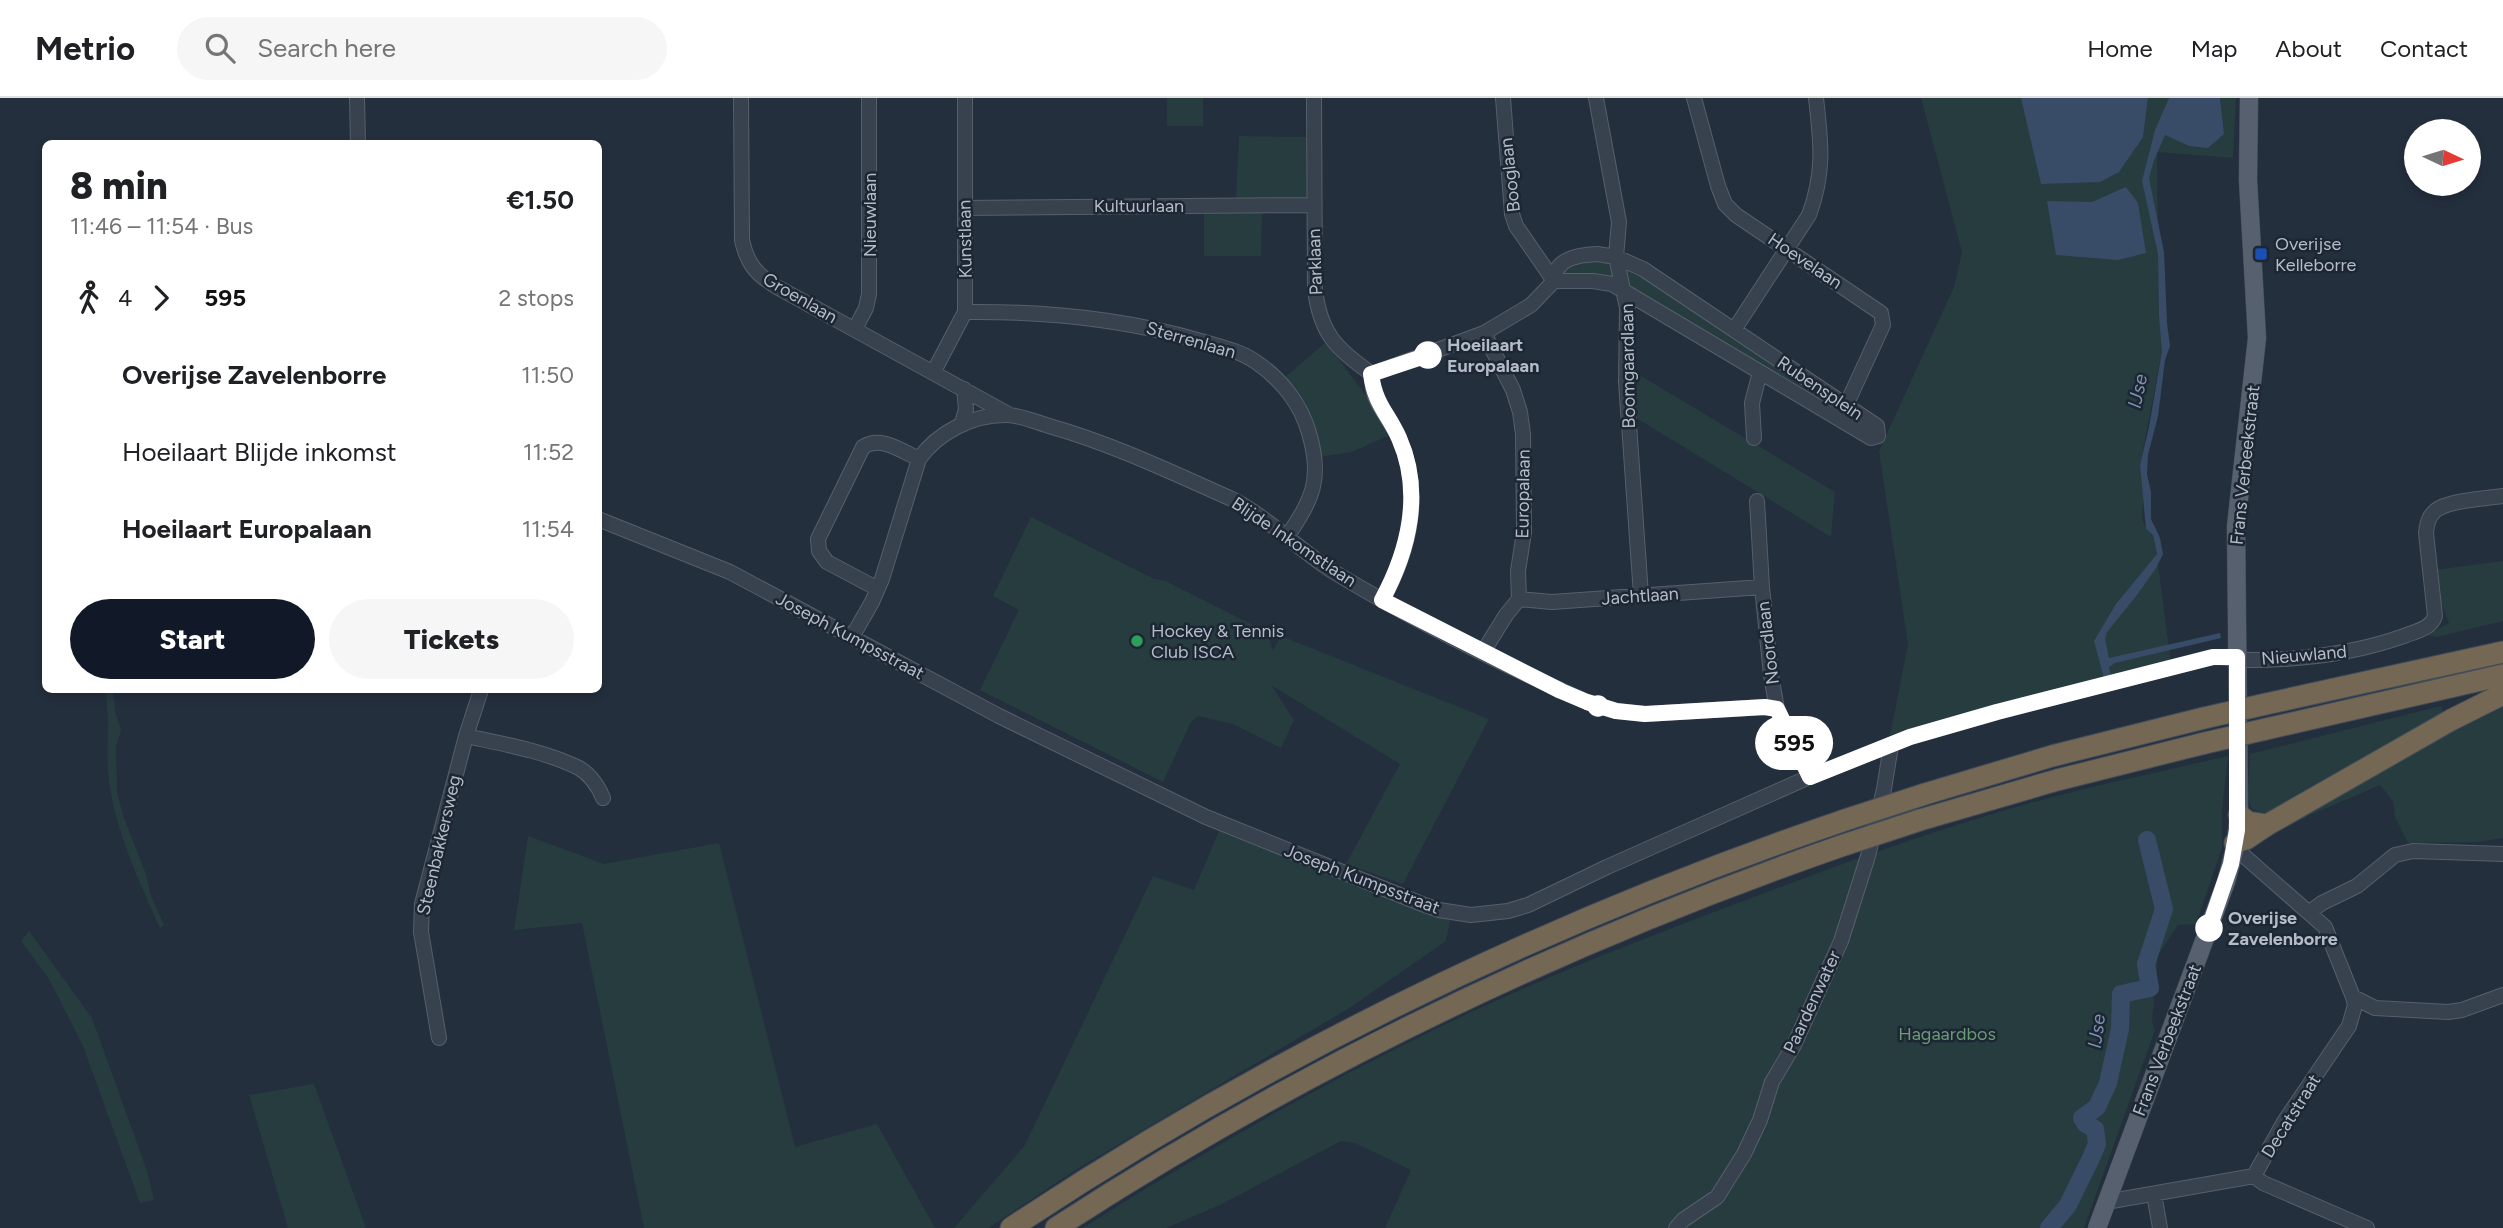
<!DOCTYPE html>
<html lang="en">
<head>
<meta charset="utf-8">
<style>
	:root { --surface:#fff; --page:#f6f6f6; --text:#202124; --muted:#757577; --line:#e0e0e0; --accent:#111827 }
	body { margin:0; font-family:Figtree,sans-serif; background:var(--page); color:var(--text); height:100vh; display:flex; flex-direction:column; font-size:26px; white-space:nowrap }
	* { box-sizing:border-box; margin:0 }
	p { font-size:23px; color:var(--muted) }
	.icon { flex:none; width:38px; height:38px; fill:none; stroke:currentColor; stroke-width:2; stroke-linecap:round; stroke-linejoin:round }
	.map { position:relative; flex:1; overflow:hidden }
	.drawer { position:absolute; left:42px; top:42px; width:560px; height:553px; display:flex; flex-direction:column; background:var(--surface); border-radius:10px; box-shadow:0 4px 10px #0003 }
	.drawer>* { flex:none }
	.badge { padding:0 14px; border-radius:23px; font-size:24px; line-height:46px }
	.needle { width:46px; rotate:94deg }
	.tools { position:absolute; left:2404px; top:21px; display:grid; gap:14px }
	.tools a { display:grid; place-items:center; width:77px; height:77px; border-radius:50%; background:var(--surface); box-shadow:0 4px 10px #0003; font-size:35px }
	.map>.badge { position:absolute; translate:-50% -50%; box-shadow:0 0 0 4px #fff }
	.legs { display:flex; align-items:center; gap:10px; height:77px; padding:0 28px; font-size:23px }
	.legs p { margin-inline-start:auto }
	.head { display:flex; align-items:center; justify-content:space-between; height:119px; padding:0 28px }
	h1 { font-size:38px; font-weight:800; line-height:52px }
	.primary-button { display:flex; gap:14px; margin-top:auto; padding:14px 28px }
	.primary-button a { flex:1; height:80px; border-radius:42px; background:var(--accent); color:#fff; font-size:28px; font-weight:800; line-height:80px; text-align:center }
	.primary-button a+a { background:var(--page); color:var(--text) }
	ul { padding:0 28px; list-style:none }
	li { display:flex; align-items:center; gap:24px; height:77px; font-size:26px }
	li i { display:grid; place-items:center; width:10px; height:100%; margin:0 9px; background:currentColor }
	li i::after { content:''; width:18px; height:18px; margin:-9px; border:5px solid; border-radius:50%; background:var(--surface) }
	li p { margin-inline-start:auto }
	li:first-child i { background:linear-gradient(#0000 50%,currentColor 0) }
	li:last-child i { background:linear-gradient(currentColor 50%,#0000 0) }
	header { display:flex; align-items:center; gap:42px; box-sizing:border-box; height:98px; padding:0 35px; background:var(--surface); border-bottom:2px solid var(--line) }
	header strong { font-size:33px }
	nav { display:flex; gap:38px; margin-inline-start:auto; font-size:24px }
	.search { width:490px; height:63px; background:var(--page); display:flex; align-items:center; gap:18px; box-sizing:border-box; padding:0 24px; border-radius:38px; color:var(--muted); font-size:26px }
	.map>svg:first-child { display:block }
</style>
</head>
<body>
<header>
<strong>Metrio</strong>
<div class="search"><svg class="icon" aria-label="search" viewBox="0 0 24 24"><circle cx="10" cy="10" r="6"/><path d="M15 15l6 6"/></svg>Search here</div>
<nav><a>Home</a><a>Map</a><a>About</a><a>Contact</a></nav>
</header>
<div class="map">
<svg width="2503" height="1130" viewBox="0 0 2503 1130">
	<rect width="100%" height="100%" fill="#242f3e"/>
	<path fill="#263c3f" d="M1167 0H1203V28H1167Z
		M1921 0H2021L2023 3 2143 39 2148 0H2169L2156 32 2189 48 2224 36 2220 0H2236L2233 60 2157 54 2159 218 2163 248 2140 367 2143 400 2142 420 2146 431 2153 437 2156 451 2171 566 1890 638 1908 546 1879 353 1954 189 1962 154Z
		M1239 38 1310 39 1309 102H1236Z
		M1204 113H1262L1261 158H1204Z
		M1594 160 1612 166 1615 176 1611 181 1564 180 1562 173 1568 166Z
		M1633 169 1836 305 1833 314 1631 192 1624 173Z
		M1326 244 1383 321 1390 337 1352 354 1319 359 1283 281Z
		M1631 272 1835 394 1831 439 1633 318Z
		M1031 419 1154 481 1165 483 1267 534 1273 553 1281 538 1489 621 1403 786 1346 766 1400 666 1271 587 1294 622 1281 650 1233 626 1198 618 1191 624 1163 684 980 592 1019 512 993 498Z
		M2503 463V523L2437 539 2427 537 2449 525 2436 492 2434 472Z
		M105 592H113L115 613 121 632 116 649 117 695 124 720 146 776 151 798 164 827 160 830C139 783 116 735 109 683 105 653 111 622 105 592Z
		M2503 604V740L2477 744 2408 745 2395 719 2393 703 2380 687 2308 718 2274 736 2271 730Z
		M2441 608 2443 616 2278 711 2262 715 2252 711 2248 700 2250 656Z
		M2228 658 2222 712V750L2196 826 2178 827 2158 857 2152 924 2155 932 2084 1130H1385L1411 1072 1355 1045 1341 1043 1220 1107 1166 1130H1083C1207 1051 1337 977 1471 914 1562 872 1655 836 1749 801 1823 773 1897 745 1973 722 2056 695 2143 678 2228 658Z
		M1219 733 1451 819 1446 843 1351 909 1077 1071 988 1130H954L1025 1047 1153 778 1194 792Z
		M528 738 604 766 719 745 795 1049 877 1026 935 1130H644L582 825 514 832Z
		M29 833 92 920 147 1073 154 1102 140 1105 83 948 49 881 21 843Z
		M314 986 366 1130H288L249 997Z"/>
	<path fill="#394c67" d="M2021 0H2148L2143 39 2119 74 2100 84 2041 86Z
		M2169 0H2220L2224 36 2208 50 2189 48 2165 37 2154 62 2149 80 2164 154 2167 225 2170 248 2165 262 2158 318 2148 357 2147 376 2151 394V421L2160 440 2163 456 2156 470 2137 497 2107 534 2105 541 2109 560 2220 535 2221 540 2115 565 2109 569 2111 578 2104 580 2094 543 2116 506 2157 456 2153 437 2146 431 2140 367 2149 329 2162 253 2159 218 2158 156 2142 83 2155 32Z
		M2126 89 2138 105 2146 155 2118 162 2056 157 2047 103 2092 104Z"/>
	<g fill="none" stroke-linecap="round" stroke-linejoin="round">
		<path stroke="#394c67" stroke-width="18" d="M2049 1130 2068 1107 2091 1060 2097 1046 2095 1031 2086 1026 2082 1020 2097 1009 2108 985 2120 931 2121 896 2150 890 2146 866 2164 811 2147 742"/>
		<g stroke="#565f6c" stroke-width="16">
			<path id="minor" d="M357 0 358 46
				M741 0 742 142C747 166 757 177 777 189L1008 316
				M1314 0 1315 191C1320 235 1336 251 1372 276 1372 283 1372 291 1375 298 1381 313 1392 325 1399 340 1423 395 1410 452 1382 502
				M1503 0 1512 116 1516 128 1554 183
				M1596 0 1619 124 1616 159 1627 210 1626 284 1641 497
				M1694 0 1718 88 1725 106 1736 117 1881 215 1883 227 1843 314
				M965 110 1313 107
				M1597 156 1616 159 1643 171 1877 328 1878 338 1871 340 1612 186 1593 183H1554C1555 160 1578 157 1597 156Z
				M965 214C1044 213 1120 220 1197 242 1217 248 1239 252 1256 264 1281 281 1301 306 1309 335 1323 382 1312 401 1287 439
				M855 231 866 210 869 196V0
				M1734 232 1809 117C1825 74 1821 44 1816 0
				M933 275 965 214V0
				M1372 276 1484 235 1531 207 1554 183
				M962 325 966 311 964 291
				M1754 340 1752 305 1760 274
				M1757 403 1762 489 1771 577 1777 611 1810 679
				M598 421 730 474 999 618 1206 719 1422 806 1439 812 1471 817 1508 813 1528 807 1607 769 1807 680 1910 639 1997 614 2212 559C2226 559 2237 562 2250 562 2304 562 2353 556 2404 538 2416 533 2431 531 2435 518L2426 435C2427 427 2428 419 2435 413 2448 402 2485 401 2503 398
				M878 491 827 464 819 453 818 441 863 349C880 337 902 353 919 361
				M1519 501 1552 504 1762 489
				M852 539 872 504 882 481 919 361C938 334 974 316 1007 317 1020 317 1036 324 1049 328 1113 346 1173 375 1234 402 1271 422 1299 452 1334 474 1415 523 1501 566 1587 604L1616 613 1645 616 1765 609 1777 611
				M1483 554 1506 517 1519 501 1518 473 1524 434 1523 336 1520 314 1513 292 1484 235
				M466 638C503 646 545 653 579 670 591 677 598 688 603 700
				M2311 813 2322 805 2357 788 2395 757 2413 753 2503 756
				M2353 899 2375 910 2448 914 2462 912 2503 897
				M439 940 421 834 422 806 466 638 481 592
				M2254 1078 2263 1085 2367 1130
				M2154 1096 2160 1130
				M2106 1104 2254 1078 2284 1024 2349 928 2355 907 2353 899 2325 829 2235 750
				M1676 1130 1683 1122 1717 1099 1744 1056 1760 1022 1772 984 1794 947 1841 843 1868 758 1884 691 1891 648"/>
		</g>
		<g stroke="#414a57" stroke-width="19">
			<path id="major" d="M2097 1130 2226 784 2235 750 2239 717 2236 428 2257 240 2248 82 2249 0"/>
		</g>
		<g stroke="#434c59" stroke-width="23">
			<path id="highway" d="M2266 606 2503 554
				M2266 631 2503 577
				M1925 696 2052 658 2204 620
				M2239 717 2248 724 2267 727 2451 622 2503 596
				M1920 722 2057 682 2205 645
				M2235 745 2246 741 2267 727
				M1011 1130C1271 957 1555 820 1851 720
				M1056 1130C1302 970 1567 843 1844 747"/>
		</g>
		<use href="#minor" stroke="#38414e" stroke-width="14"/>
		<use href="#major" stroke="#56606e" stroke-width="18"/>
		<use href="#highway" stroke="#746855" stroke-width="21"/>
		<g stroke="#434c59" stroke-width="23" stroke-linecap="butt">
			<path id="highway-bridge" d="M2204 620 2266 606
				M2205 645 2266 631
				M1851 720 1925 696
				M1844 747 1920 722"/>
		</g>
		<use href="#highway-bridge" stroke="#746855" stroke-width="21"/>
	</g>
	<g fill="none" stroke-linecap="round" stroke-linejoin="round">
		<g stroke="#fff" stroke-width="16">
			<path id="line-1" d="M1428 257 1371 276C1375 307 1388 315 1399 340 1423 394 1409 452 1382 502L1561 593 1587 604 1616 613 1645 616 1765 609 1777 611 1810 679 1910 639 1997 614 2213 559H2237V732L2231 766 2209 830"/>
		</g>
		<use href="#line-1" stroke="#fff" stroke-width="10"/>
	</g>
	<rect fill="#1a4fb4" stroke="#1d2633" stroke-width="2.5" x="2254" y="149" width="14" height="14" rx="3.5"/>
	<g fill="#fff" stroke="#fff" stroke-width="3.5">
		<circle cx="1428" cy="257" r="12"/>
		<circle cx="1598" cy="608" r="9"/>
		<circle cx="2209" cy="830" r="12"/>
	</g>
	<circle fill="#2e9e5b" stroke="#1d2633" stroke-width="2.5" cx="1137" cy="543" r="7"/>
	<g text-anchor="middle" stroke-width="5" stroke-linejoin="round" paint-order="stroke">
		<g font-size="18" fill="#b4bcc9" stroke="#1d2633">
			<text transform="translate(1510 77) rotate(-96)" y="6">Booglaan</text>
			<text x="1139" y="114">Kultuurlaan</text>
			<text transform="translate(870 117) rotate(-90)" y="6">Nieuwlaan</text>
			<text transform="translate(965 141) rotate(-91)" y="6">Kunstlaan</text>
			<text transform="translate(1805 163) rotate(34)" y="6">Hoevelaan</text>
			<text transform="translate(1315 164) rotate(-92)" y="6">Parklaan</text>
			<text transform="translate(800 200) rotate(30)" y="6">Groenlaan</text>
			<text transform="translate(1191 242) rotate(16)" y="6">Sterrenlaan</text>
			<text transform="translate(1628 268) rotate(-91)" y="6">Boomgaardlaan</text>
			<text transform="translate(1820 290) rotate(34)" y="6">Rubensplein</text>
			<text transform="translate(2245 367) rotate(-84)" y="6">Frans Verbeekstraat</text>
			<text transform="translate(1523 396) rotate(-89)" y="6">Europalaan</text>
			<text transform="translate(1294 444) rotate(34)" y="6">Blijde Inkomstlaan</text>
			<text transform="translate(1640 498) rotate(-4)" y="6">Jachtlaan</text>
			<text transform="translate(850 538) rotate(28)" y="6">Joseph Kumpsstraat</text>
			<text transform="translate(1768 545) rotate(-97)" y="6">Noordlaan</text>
			<text transform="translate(2304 557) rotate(-5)" y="6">Nieuwland</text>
			<text transform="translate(439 747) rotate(-77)" y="6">Steenbakkersweg</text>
			<text transform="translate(1362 781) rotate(21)" y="6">Joseph Kumpsstraat</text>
			<text transform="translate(1812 904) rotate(-65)" y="6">Paardenwater</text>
			<text transform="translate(2167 942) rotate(-69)" y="6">Frans Verbeekstraat</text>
			<text transform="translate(2291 1018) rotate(-58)" y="6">Decatstraat</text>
		</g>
		<g font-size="18" fill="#b4bcc9" stroke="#1d2633" text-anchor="start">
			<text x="2275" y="152">Overijse<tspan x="2275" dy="21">Kelleborre</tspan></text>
			<text x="1151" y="539">Hockey &amp; Tennis<tspan x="1151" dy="21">Club ISCA</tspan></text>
		</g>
		<g font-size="18" font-weight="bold" fill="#b4bcc9" stroke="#1d2633" text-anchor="start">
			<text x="1447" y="253">Hoeilaart<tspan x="1447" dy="21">Europalaan</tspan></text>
			<text x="2228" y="826">Overijse<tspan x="2228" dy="21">Zavelenborre</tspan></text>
		</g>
		<g font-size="18" fill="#6b9a76" stroke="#1d2633">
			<text x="1947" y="942">Hagaardbos</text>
		</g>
		<g font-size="19" font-style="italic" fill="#7c92b1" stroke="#1d2633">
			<text transform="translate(2137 293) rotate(-78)" y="7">IJse</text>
			<text transform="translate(2096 933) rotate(-82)" y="7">IJse</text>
		</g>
	</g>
</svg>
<div class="tools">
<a><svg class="needle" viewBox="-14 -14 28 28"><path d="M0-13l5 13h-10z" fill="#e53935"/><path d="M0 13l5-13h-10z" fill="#757577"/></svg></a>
</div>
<b class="badge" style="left:1794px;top:645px;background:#fff;color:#111">595</b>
<section class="drawer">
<div class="head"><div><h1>8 min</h1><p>11:46 – 11:54 · Bus</p></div><b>€1.50</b></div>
<div class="legs"><svg class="icon" aria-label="walk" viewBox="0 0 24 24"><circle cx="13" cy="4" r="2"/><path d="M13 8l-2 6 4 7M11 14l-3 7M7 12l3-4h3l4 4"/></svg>4<svg class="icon" aria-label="forward" viewBox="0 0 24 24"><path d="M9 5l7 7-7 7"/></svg><b class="badge" style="background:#fff;color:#111">595</b><p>2 stops</p></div>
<ul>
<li><i style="color:#fff"></i><b>Overijse Zavelenborre</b><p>11:50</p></li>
<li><i style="color:#fff"></i><span>Hoeilaart Blijde inkomst</span><p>11:52</p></li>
<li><i style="color:#fff"></i><b>Hoeilaart Europalaan</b><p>11:54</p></li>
</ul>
<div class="primary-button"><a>Start</a><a>Tickets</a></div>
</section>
</div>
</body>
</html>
